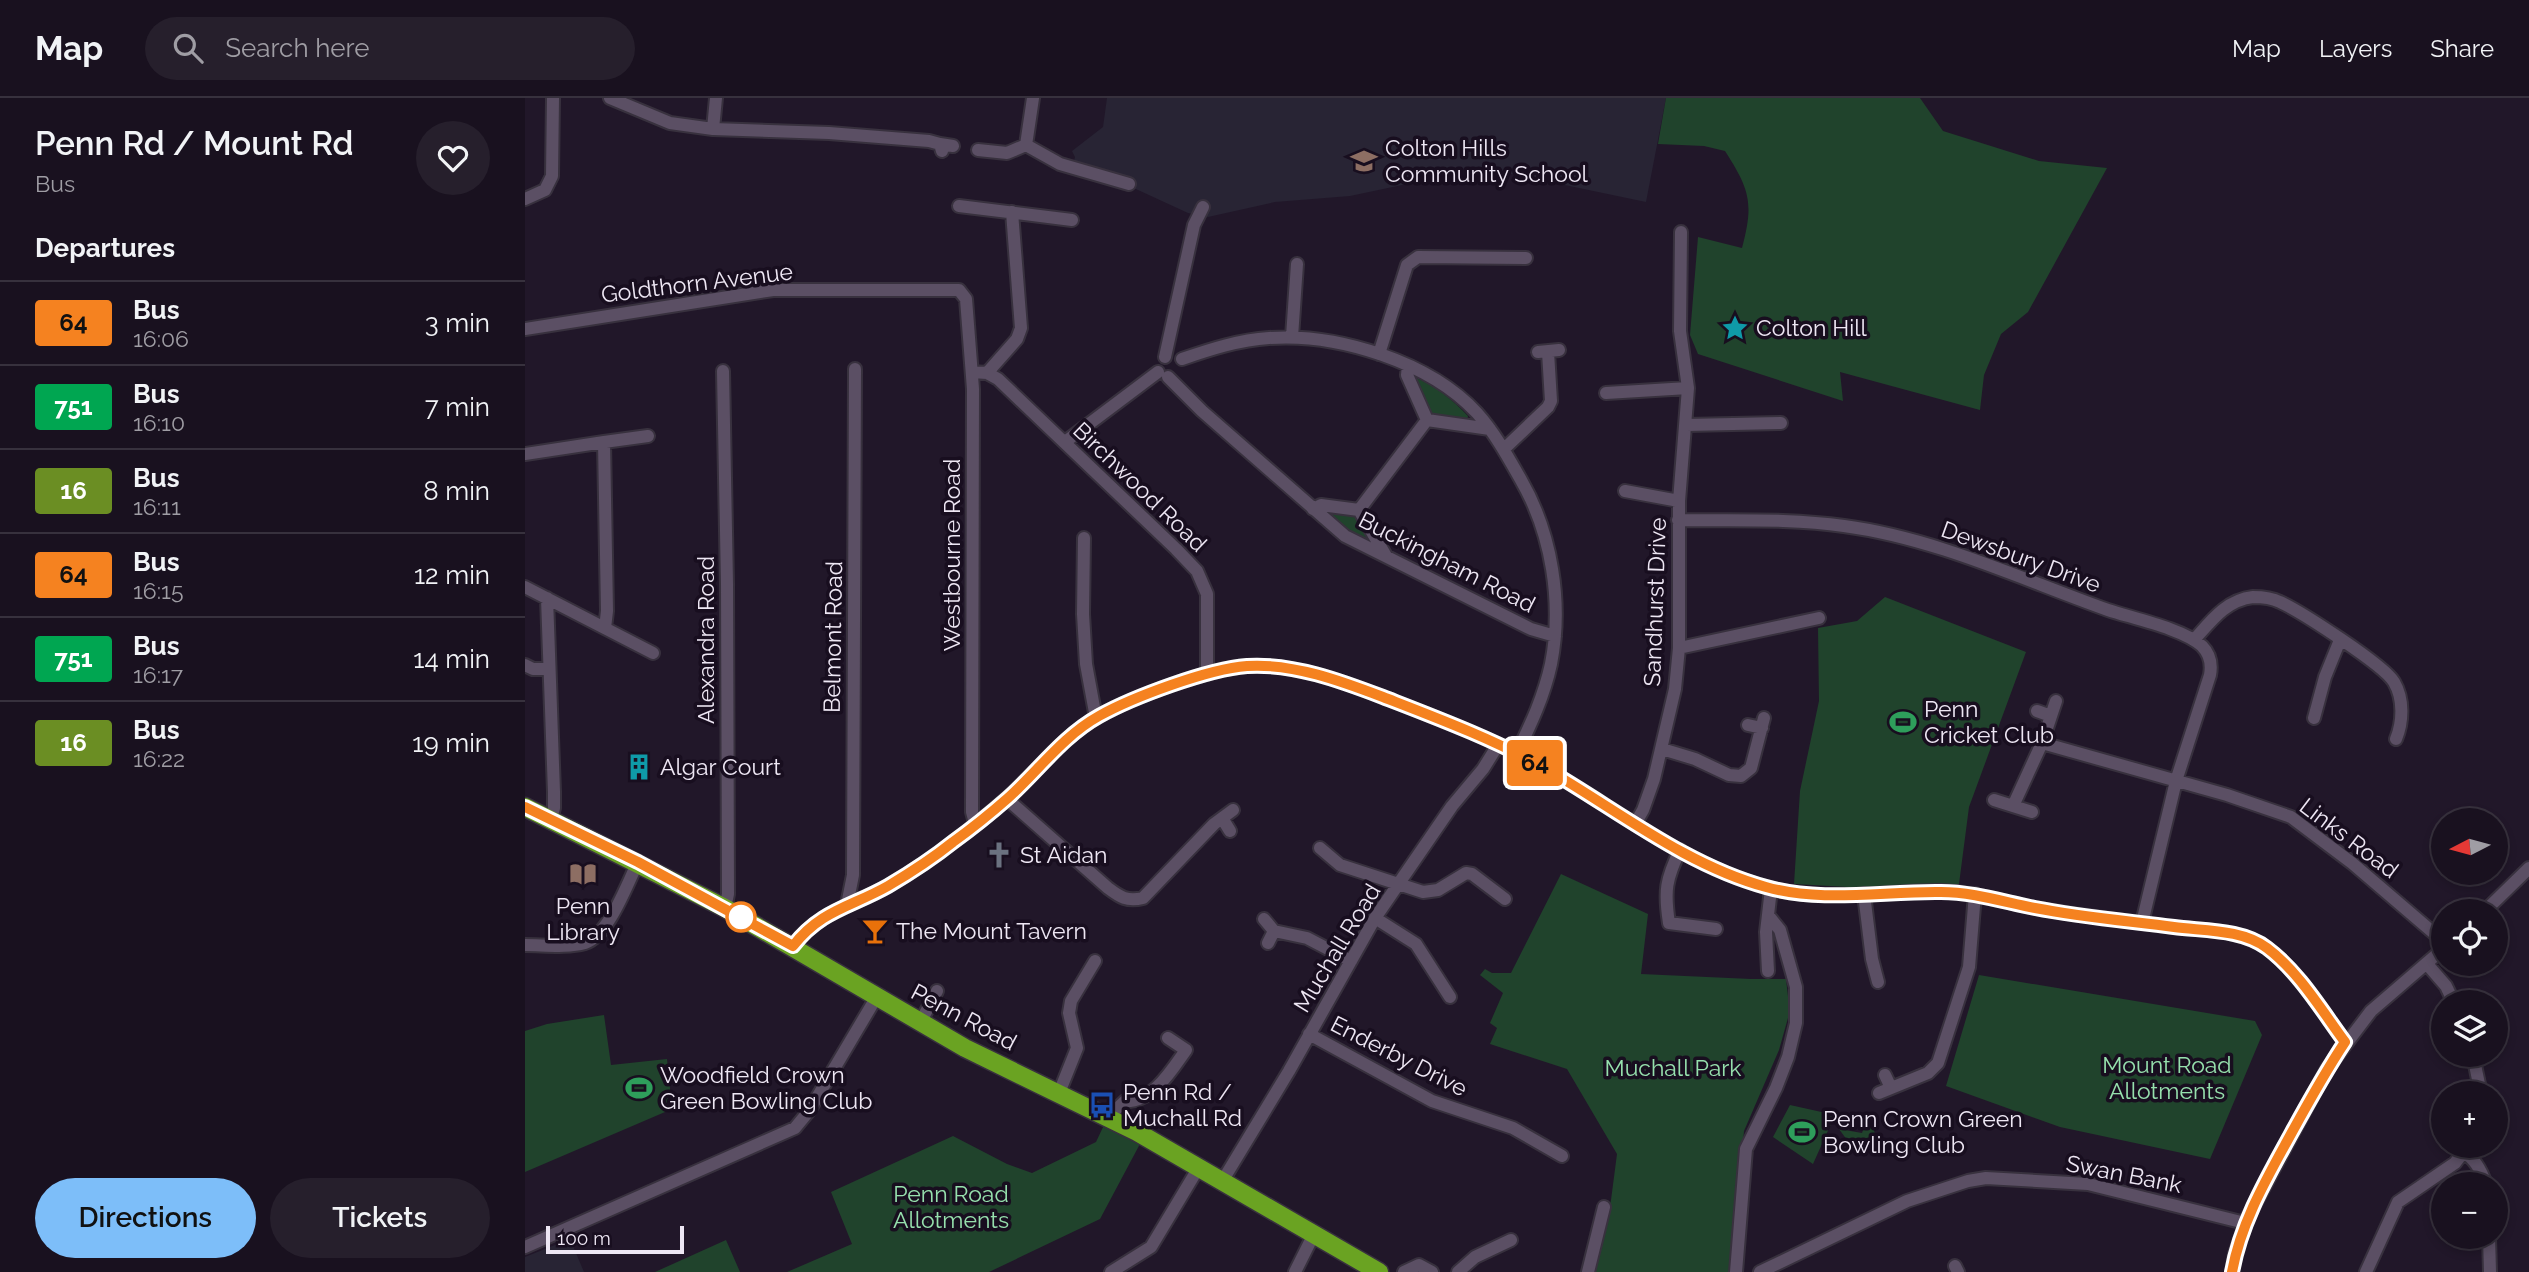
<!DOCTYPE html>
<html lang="en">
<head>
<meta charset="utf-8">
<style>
	:root { --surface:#19111f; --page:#261f2c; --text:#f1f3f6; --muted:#9f9da4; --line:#37313d; --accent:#7dbef9 }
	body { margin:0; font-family:Raleway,sans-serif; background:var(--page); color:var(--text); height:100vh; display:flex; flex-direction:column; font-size:26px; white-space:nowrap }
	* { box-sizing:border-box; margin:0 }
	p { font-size:23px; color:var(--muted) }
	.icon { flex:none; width:38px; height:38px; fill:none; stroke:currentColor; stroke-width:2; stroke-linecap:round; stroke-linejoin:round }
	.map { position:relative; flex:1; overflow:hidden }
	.sheet { display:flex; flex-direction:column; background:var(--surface); width:525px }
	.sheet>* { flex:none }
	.badge { padding:0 14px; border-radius:5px; font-size:24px; line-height:46px }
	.needle { width:46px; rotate:264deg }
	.controls { position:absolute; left:1906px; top:710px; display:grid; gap:14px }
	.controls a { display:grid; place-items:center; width:77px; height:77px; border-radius:50%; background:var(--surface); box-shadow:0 4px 10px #0003,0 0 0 2px var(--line); font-size:35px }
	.scale { position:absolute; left:21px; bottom:18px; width:138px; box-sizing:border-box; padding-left:7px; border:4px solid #eee7f4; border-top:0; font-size:19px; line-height:24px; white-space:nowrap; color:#eee7f4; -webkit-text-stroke:5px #180e1f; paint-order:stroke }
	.map>.badge { position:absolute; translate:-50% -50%; box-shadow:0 0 0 4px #fff }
	h2 { padding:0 35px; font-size:26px; line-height:63px }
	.round { display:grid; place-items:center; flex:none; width:74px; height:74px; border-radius:37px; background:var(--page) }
	.head { display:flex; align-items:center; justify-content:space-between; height:119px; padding:0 35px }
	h1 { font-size:33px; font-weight:600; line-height:52px }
	.button { display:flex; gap:14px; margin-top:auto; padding:14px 35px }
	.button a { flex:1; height:80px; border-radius:42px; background:var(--accent); color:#111; font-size:28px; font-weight:600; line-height:80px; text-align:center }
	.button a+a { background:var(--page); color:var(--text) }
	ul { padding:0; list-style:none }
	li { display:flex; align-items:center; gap:21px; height:84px; padding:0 35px; border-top:2px solid var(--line) }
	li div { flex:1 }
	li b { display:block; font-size:26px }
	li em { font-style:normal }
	li .badge { min-width:77px; font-weight:700; text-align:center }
	header { display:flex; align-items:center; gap:42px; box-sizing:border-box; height:98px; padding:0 35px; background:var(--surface); border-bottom:2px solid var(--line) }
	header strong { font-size:33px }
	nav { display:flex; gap:38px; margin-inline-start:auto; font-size:24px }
	.search { width:490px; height:63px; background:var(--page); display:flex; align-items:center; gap:18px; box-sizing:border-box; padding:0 24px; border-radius:38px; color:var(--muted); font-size:26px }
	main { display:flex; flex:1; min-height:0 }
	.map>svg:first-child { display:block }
</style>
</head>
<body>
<header>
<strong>Map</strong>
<div class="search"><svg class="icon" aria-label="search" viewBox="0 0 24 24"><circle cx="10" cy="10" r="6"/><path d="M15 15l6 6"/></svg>Search here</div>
<nav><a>Map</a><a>Layers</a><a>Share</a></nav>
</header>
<main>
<section class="sheet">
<div class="head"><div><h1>Penn Rd / Mount Rd</h1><p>Bus</p></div><a class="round"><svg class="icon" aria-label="heart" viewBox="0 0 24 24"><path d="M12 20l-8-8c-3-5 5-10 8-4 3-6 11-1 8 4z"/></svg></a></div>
<h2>Departures</h2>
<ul>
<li><span class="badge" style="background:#f58220;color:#111">64</span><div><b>Bus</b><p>16:06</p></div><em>3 min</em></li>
<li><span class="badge" style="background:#00a651;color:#fff">751</span><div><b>Bus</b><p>16:10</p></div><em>7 min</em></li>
<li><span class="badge" style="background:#6b8e23;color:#fff">16</span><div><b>Bus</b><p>16:11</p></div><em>8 min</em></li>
<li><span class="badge" style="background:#f58220;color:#111">64</span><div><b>Bus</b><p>16:15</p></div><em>12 min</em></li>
<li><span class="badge" style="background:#00a651;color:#fff">751</span><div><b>Bus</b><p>16:17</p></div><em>14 min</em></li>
<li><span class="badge" style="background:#6b8e23;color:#fff">16</span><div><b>Bus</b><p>16:22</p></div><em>19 min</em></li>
</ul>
<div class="button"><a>Directions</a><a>Tickets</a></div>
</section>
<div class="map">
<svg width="2004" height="1174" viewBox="0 0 2004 1174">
	<rect width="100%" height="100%" fill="#211729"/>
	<path fill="#282434" d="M582 0H1141L1121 104 982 75 915 79 825 98 750 104 683 119 663 115 600 86 548 68 550 59 547 53 578 29Z
		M45 1141 59 1174H0V1159Z"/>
	<path fill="#20432c" d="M1141 0H1395L1418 33 1514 63 1582 70 1503 214 1476 236 1459 277 1455 312 1315 274 1318 303 1173 256 1165 237 1173 139 1217 150C1229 105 1225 92 1200 53L1179 48 1133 46Z
		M891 280C909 286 929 303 943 318L942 323C901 319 905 319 889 281Z
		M802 414 830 417 843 440 838 442 829 438 802 418Z
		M1360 499 1501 554 1444 709 1434 786 1341 790 1269 786 1275 693 1294 603 1293 530 1332 523Z
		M1036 776 1123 816 1116 876 1226 881H1261L1264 907 1263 920 1254 952 1219 1033 1207 1174H1068L1086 1102 1092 1056 1042 971 965 946 972 930 965 925 978 895 955 877 960 871 967 875H986Z
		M1454 877 1730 923 1737 937 1685 1061 1535 1029 1421 988Z
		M79 917 86 967 142 961 147 1011 0 1074V933L22 926Z
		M1265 1007 1310 1017 1288 1066 1248 1039Z
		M1343 1017 1354 1046 1330 1053 1314 1031 1337 1035Z
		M579 1027 616 1044 575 1121 464 1174H262L327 1146 306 1094 428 1038 482 1066 507 1075 571 1044Z
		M201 1142 215 1174H130Z"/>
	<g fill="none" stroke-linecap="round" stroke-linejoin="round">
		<g stroke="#38313e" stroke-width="16">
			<path id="minor" d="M85 0 145 25 188 31 304 35 404 43 415 46
				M188 31 191 0
				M501 47 535 66 604 86
				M453 52 482 55 501 47 508 0
				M417 53 415 46 428 48
				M0 101 20 92 27 78 28 0
				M434 108 547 122
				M0 231 248 192H434L441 201 448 291 447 714 450 725
				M767 239 772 166
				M1013 254 1034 252
				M854 256 882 167 893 159 1001 160
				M640 259 669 127 678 109
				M657 261C686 251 714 242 744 240 813 235 905 264 952 315 970 335 983 359 996 382 1027 436 1038 505 1026 566 1019 598 1006 626 992 655
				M883 268 882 277 902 322 965 331
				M198 273 202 486 203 796 200 810
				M447 274 462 275 473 281 651 451 672 473 682 496V576
				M462 275 492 241 496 230 487 114
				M643 279 677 313 820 438 1006 531 1030 538
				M1081 295 1163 290
				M1161 327 1256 325
				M79 344 123 338
				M540 344 633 274
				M979 351 1023 309 1026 303 1023 254
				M0 356 79 344 82 513 80 530
				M1100 393 1154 403V550L1150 591 1129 681 1118 712 1110 726
				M1154 403 1163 290 1155 233 1156 134
				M788 411 796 407 834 412 861 458
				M834 412 902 322
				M1153 422C1208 423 1264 420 1319 428 1410 440 1496 481 1583 512 1607 520 1659 531 1677 548 1685 556 1687 566 1685 577L1651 683 1617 825
				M559 440 558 516 561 566 571 620
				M0 489 128 555
				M22 500 29 694V710L26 721
				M1669 542C1686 523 1701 502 1728 499 1737 499 1747 500 1755 504 1775 513 1859 567 1869 584 1879 601 1878 624 1871 641
				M1154 550 1294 520
				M0 567 8 571H24
				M1512 613 1526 618
				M1789 620 1800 579 1815 542
				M1223 627 1237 630
				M1517 645 1702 697 1766 719 1827 765 1918 843
				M1137 651 1170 661 1204 677 1216 678 1226 670 1239 620
				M482 701 583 790C595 799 602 804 618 800L689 726 708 712
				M1469 702 1488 708 1517 645 1531 603
				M1488 708 1507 714
				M697 720 705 733
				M795 750 815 767 898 794 913 792 941 775 947 776 980 801
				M1155 752C1141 781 1139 793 1144 825L1191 831
				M1339 796 1347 861 1353 884
				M322 807 328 777 330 271
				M1959 814 2004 770
				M850 820 891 846 925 899
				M739 821 749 833 743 845
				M749 833 782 840 826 863
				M0 847C19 847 42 850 60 845 84 837 102 786 113 764
				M268 848C296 812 326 809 363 788 385 775 408 760 428 744 446 731 465 715 482 700 513 673 538 638 574 618 608 599 683 571 722 568 768 565 816 583 858 599 912 620 968 641 1018 669 1091 710 1159 767 1241 789 1297 805 1358 793 1416 793 1448 794 1479 804 1510 810 1556 818 1603 823 1649 829 1679 833 1717 831 1742 850 1774 874 1797 913 1820 944
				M1902 866 1921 888 1929 905
				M1243 873 1241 834 1246 791
				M395 925 412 893
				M784 936 907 1003 988 1030 1037 1058
				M1948 957 1956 996
				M1360 977 1366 990
				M534 995 552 950 544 915 546 903 570 863
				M1354 995 1403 975 1413 965 1444 869 1450 796
				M583 1019 600 1003C628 1004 646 973 661 952L643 940
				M1938 1054C1951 1061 1957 1074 1961 1087
				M698 1082 764 973 850 820 927 708 958 671 973 647
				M1964 1139 1965 1174
				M0 1149 270 1030 284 1013 351 900
				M1430 1168 1433 1174
				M586 1174 626 1149 674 1069
				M770 1174 789 1136
				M879 1174 894 1167 907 1174
				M933 1174 950 1159 986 1142
				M1063 1174 1079 1109
				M1211 1174 1221 1051 1251 990 1263 959 1271 925V889L1255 832 1243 817
				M1235 1174 1382 1103 1443 1083 1461 1080 1563 1086 1720 1125
				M1707 1174 1710 1156 1723 1119 1802 971 1846 913 1918 851
				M1841 1174 1873 1104 1930 1065 1943 1048"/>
		</g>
		<g stroke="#38313e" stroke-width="21">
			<path id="highway" d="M0 709 200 810 440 950 612 1034 854 1174"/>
		</g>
		<use href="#minor" stroke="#5b4f64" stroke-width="12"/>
		<use href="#highway" stroke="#6aa322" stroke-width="18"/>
	</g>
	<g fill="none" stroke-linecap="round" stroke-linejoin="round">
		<g stroke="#fff" stroke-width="16">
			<path id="line" d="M0 709 113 764 268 848C296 812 326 809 363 788 385 775 408 760 428 744 446 731 466 715 483 700 513 673 538 638 574 618 608 599 683 571 722 568 768 565 816 583 858 599 912 620 968 641 1018 669 1091 711 1160 767 1241 789 1297 805 1358 793 1416 794 1448 794 1479 804 1510 810 1556 819 1603 823 1649 829 1679 833 1717 831 1742 850 1774 874 1797 913 1820 944 1800 974 1783 1005 1766 1036 1742 1080 1716 1124 1707 1174"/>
		</g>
		<use href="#line" stroke="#f58220" stroke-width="10"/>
	</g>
	<defs>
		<g id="school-bare" transform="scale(2.1)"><path d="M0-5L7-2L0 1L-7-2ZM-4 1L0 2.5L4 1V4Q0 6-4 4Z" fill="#8d6e63" stroke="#180e1f" stroke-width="2.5" paint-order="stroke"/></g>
		<g id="sight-bare" transform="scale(2.1)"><path d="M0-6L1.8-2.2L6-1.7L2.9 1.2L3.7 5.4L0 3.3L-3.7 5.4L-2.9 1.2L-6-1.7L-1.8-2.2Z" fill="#0f9aa8" stroke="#180e1f" stroke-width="2.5" paint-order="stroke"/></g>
		<g id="stadium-bare" transform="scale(2.1)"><path d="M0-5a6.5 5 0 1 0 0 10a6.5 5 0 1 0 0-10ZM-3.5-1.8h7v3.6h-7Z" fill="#2e9e5b" stroke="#180e1f" stroke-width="2.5" paint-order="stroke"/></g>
		<g id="building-bare" transform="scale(2.1)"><path d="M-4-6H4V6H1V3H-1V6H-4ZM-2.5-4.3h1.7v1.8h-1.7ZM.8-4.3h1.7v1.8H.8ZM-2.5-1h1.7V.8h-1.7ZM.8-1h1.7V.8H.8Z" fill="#0f9aa8" stroke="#180e1f" stroke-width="2.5" paint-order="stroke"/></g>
		<g id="church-bare" transform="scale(2.1)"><path d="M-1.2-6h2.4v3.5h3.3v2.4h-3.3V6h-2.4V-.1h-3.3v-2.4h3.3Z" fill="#6b7280" stroke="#180e1f" stroke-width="2.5" paint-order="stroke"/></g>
		<g id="library-bare" transform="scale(2.1)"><path d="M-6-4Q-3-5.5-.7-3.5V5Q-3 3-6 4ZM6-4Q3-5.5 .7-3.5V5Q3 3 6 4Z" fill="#8d6e63" stroke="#180e1f" stroke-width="2.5" paint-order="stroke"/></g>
		<g id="bar-bare" transform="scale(2.1)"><path d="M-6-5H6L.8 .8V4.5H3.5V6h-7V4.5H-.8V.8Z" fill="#e8710a" stroke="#180e1f" stroke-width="2.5" paint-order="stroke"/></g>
		<g id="bus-bare" transform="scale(2.1)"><path d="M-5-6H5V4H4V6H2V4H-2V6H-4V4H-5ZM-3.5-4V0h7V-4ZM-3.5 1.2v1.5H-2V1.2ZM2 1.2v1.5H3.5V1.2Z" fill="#1a4fb4" stroke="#180e1f" stroke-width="2.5" paint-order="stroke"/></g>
	</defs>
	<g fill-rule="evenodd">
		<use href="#school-bare" x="839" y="63"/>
		<use href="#sight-bare" x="1210" y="230"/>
		<use href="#stadium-bare" x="1378" y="624"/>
		<use href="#building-bare" x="114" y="669"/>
		<use href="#church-bare" x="474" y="757"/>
		<use href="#library-bare" x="58" y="776"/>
		<use href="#bar-bare" x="350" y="833"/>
		<use href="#stadium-bare" x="114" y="990"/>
		<use href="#bus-bare" x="577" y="1007"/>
		<use href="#stadium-bare" x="1277" y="1034"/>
	</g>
	<circle fill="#fff" stroke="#f58220" stroke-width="3.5" cx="216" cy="819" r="14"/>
	<g text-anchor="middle" stroke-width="7" stroke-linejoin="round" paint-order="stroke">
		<g font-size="23" fill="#eee7f4" stroke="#180e1f" text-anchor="start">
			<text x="860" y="58">Colton Hills<tspan x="860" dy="26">Community School</tspan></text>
			<text x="1231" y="238">Colton Hill</text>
			<text x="1399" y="619">Penn<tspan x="1399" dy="26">Cricket Club</tspan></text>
			<text x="135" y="677">Algar Court</text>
			<text x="495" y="765">St Aidan</text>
			<text x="58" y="816" text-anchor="middle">Penn<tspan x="58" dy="26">Library</tspan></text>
			<text x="371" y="841">The Mount Tavern</text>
			<text x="135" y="985">Woodfield Crown<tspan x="135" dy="26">Green Bowling Club</tspan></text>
			<text x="598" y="1002">Penn Rd /<tspan x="598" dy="26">Muchall Rd</tspan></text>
			<text x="1298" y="1029">Penn Crown Green<tspan x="1298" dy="26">Bowling Club</tspan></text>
		</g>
		<g font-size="23" fill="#eee7f4" stroke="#180e1f">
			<text transform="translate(172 185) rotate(-7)" y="8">Goldthorn Avenue</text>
			<text transform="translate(615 389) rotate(44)" y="8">Birchwood Road</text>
			<text transform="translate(427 457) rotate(-90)" y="8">Westbourne Road</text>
			<text transform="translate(1496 459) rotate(20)" y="8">Dewsbury Drive</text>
			<text transform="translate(922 464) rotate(27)" y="8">Buckingham Road</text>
			<text transform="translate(1130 504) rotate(-88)" y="8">Sandhurst Drive</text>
			<text transform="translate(308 539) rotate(-89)" y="8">Belmont Road</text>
			<text transform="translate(181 542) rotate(-90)" y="8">Alexandra Road</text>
			<text transform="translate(1824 740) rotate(37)" y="8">Links Road</text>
			<text transform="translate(812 850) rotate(-59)" y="8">Muchall Road</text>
			<text transform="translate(439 919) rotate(28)" y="8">Penn Road</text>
			<text transform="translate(874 958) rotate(27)" y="8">Enderby Drive</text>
			<text transform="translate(1599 1076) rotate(11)" y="8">Swan Bank</text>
		</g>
		<g font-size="23" fill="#96e0ad" stroke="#180e1f">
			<text x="1642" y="975">Mount Road<tspan x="1642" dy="26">Allotments</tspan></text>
			<text x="1148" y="978">Muchall Park</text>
			<text x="426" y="1104">Penn Road<tspan x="426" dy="26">Allotments</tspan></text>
		</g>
	</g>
</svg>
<div class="controls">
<a><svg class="needle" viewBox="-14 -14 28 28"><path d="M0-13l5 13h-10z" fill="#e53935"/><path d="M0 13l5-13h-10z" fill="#9f9da4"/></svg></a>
<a><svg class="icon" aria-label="locate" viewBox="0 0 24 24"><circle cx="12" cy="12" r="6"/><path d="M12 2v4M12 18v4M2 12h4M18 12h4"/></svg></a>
<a><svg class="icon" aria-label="layers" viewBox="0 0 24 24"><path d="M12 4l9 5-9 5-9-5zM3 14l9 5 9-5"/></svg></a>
<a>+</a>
<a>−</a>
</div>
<div class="scale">100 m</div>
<b class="badge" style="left:1010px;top:665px;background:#f58220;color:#111">64</b>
</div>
</main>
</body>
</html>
